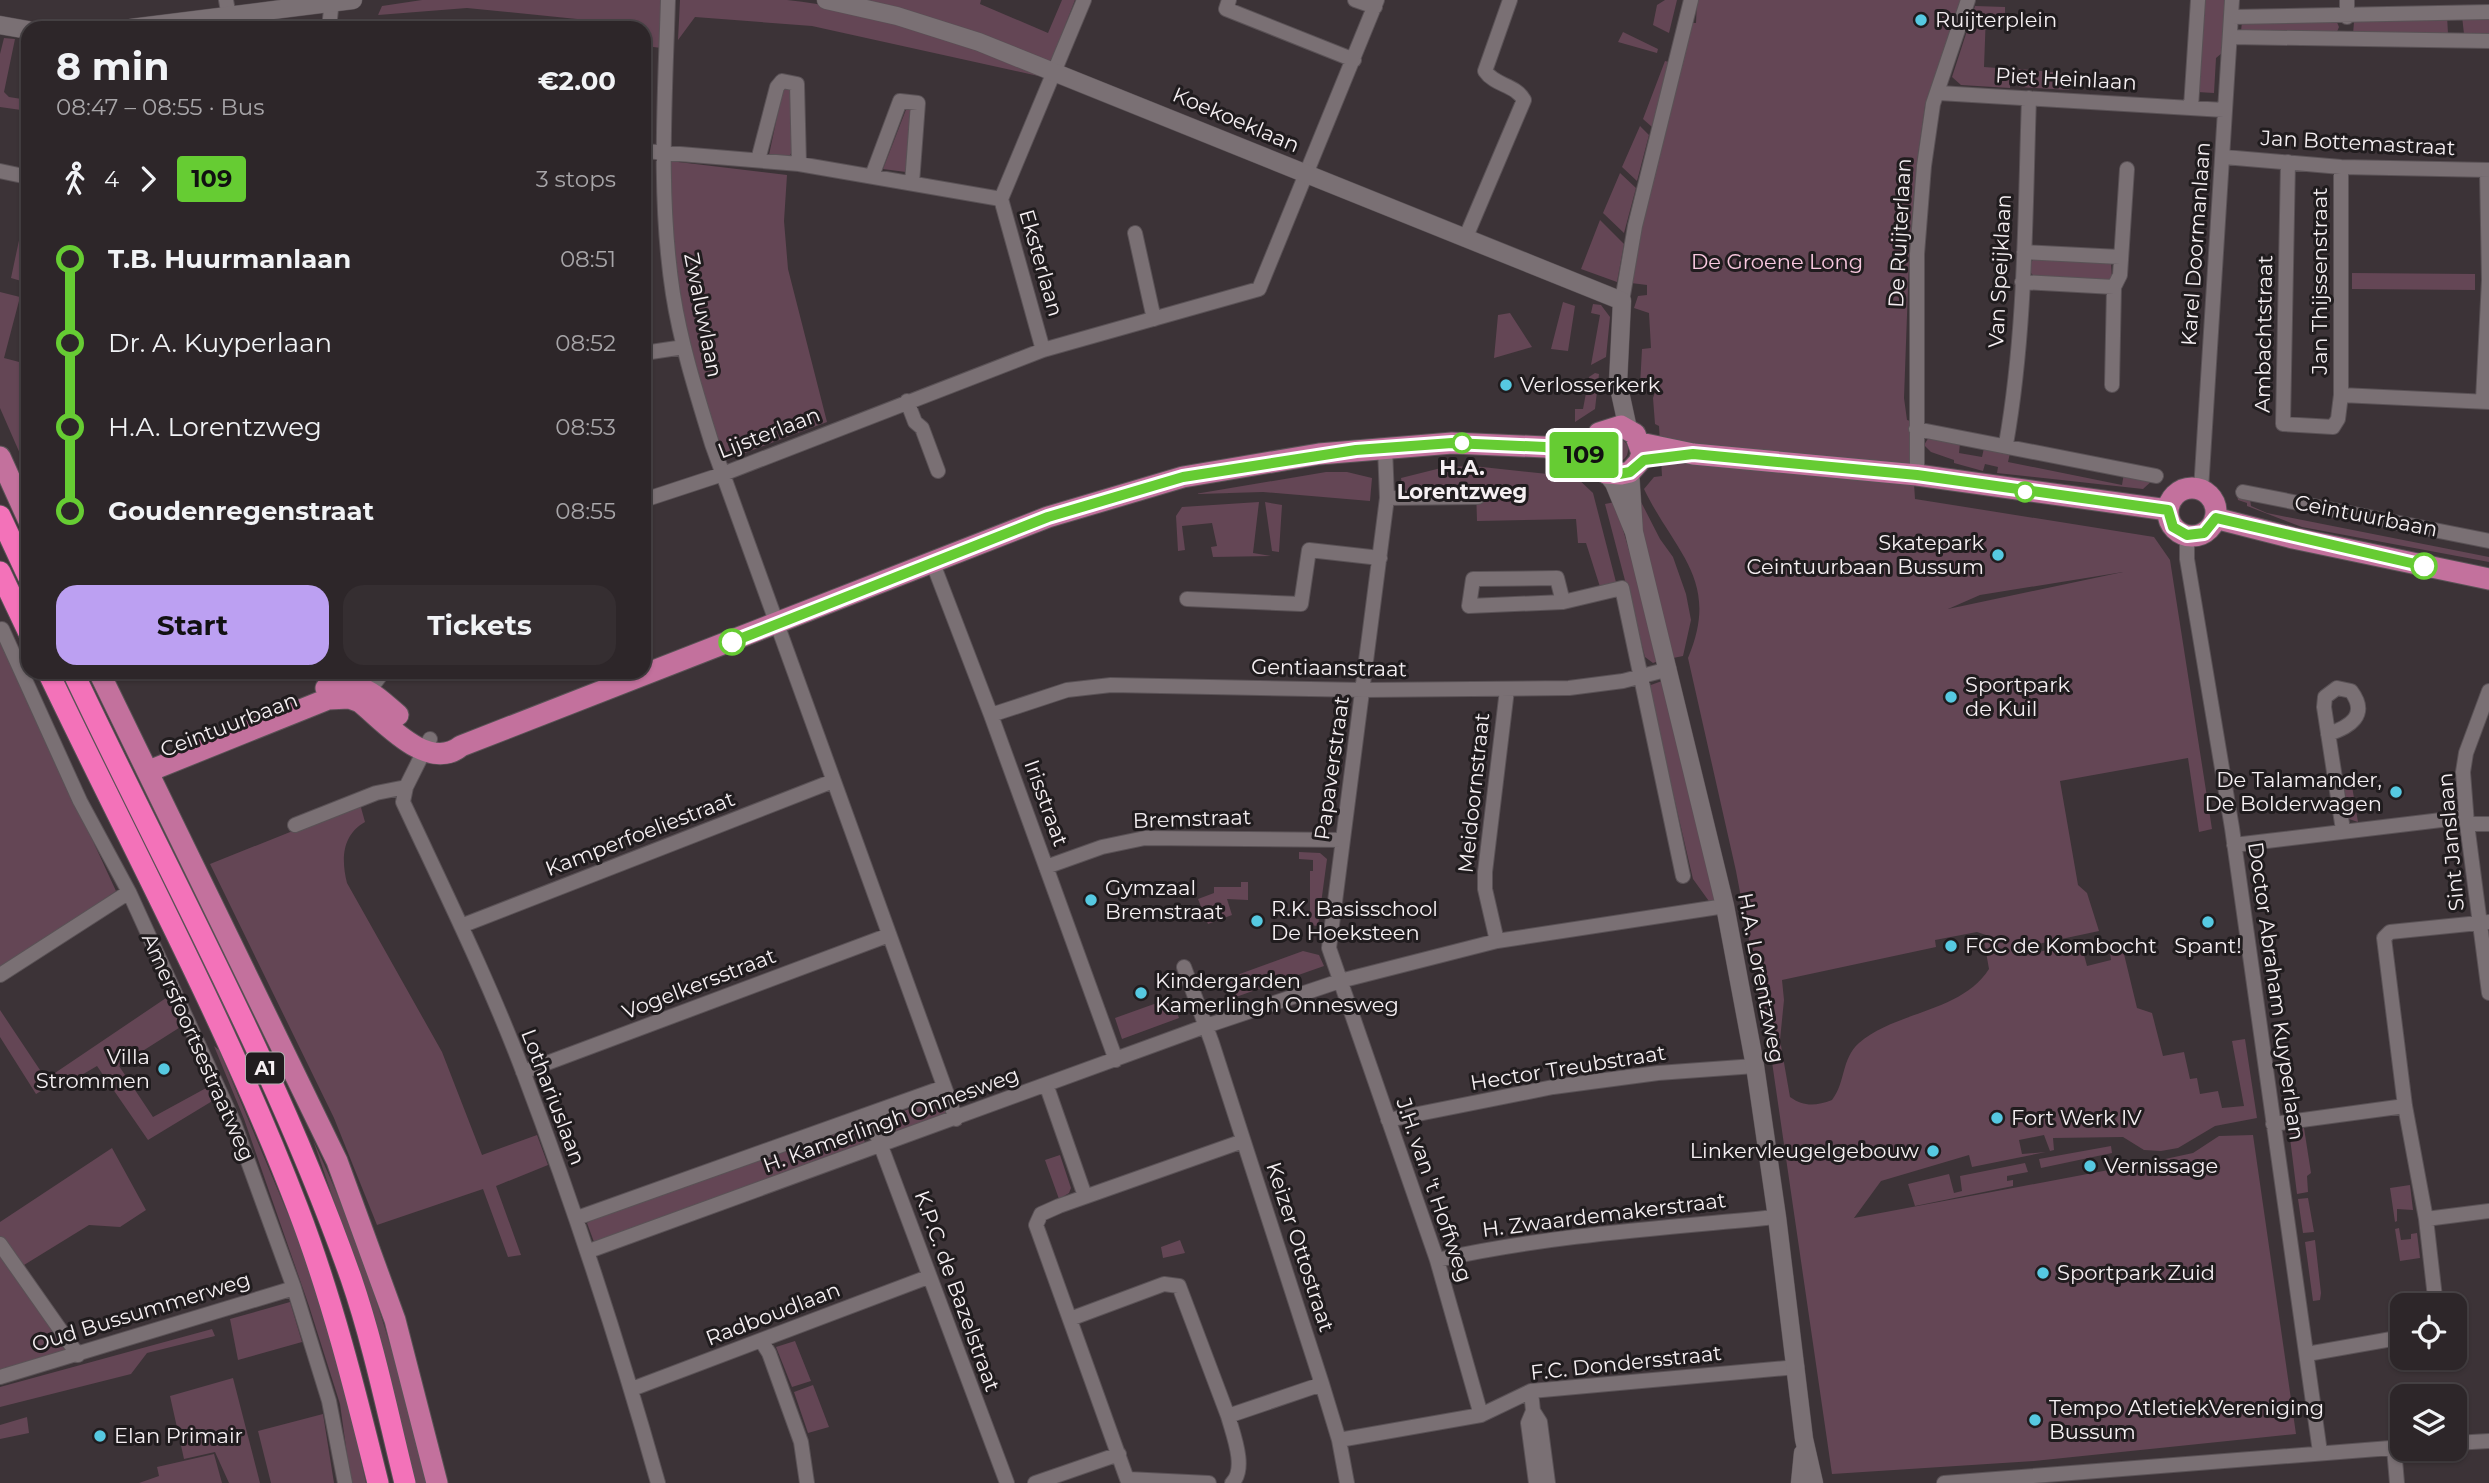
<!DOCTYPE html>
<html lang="en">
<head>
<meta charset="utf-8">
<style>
	:root { --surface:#2d2629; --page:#352e31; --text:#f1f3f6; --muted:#a7a5a8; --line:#484346; --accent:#bca0f2 }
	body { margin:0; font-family:Montserrat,sans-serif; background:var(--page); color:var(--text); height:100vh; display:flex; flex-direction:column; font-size:26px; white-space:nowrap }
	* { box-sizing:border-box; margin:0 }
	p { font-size:23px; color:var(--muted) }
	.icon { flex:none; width:38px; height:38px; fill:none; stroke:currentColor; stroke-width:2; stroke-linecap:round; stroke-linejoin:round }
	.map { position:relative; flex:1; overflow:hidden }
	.panel { position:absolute; left:21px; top:21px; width:630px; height:658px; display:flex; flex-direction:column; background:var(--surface); border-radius:21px; box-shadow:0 2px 5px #0004,0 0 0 2px var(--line) }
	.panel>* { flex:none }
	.badge { padding:0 14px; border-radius:5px; font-size:24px; line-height:46px }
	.tools { position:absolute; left:2390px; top:1293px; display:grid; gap:14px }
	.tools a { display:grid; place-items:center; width:77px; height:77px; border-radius:14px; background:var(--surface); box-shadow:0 2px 5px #0004,0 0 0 2px var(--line); font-size:35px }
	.map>.badge { position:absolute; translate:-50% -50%; box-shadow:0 0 0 4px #fff }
	.legs { display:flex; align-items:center; gap:10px; height:77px; padding:0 35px; font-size:23px }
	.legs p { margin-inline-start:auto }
	.head { display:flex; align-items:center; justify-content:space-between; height:119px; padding:0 35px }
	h1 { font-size:38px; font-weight:700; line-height:52px }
	.cta { display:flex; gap:14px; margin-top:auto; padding:14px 35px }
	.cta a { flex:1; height:80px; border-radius:21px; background:var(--accent); color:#111; font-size:28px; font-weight:700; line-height:80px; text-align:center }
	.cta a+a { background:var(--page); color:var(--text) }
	ul { padding:0 35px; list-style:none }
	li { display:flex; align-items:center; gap:24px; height:84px; font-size:26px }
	li i { display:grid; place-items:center; width:10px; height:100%; margin:0 9px; background:currentColor }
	li i::after { content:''; width:18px; height:18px; margin:-9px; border:5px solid; border-radius:50%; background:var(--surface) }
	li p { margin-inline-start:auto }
	li:first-child i { background:linear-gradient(#0000 50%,currentColor 0) }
	li:last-child i { background:linear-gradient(currentColor 50%,#0000 0) }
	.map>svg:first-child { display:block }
</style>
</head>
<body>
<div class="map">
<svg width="2489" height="1483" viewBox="0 0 2489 1483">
	<rect width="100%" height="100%" fill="#3c3337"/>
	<path fill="#644655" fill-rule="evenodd" d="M422 0H662V48L644 46V28H637L636 25 467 8 378 15 382 6Z
		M680 0C715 0 752 0 787 0 876 9 961 44 1043 77L812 26 695 17 678 40Z
		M853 0H981L980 4 1048 33 1062 0H1075L1051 62Z
		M1665 0H1677L1669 33 1653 25 1657 5Z
		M1697 0H1961L1925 106 1917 162 1909 260 1904 398 1907 420 1910 421 1915 499 2154 537 2170 560 2212 829 2199 832 2188 758 2060 781 2078 885 2087 893 2099 931 2024 947 2027 954 2081 944 2087 966 2111 960 2110 952 2123 950 2137 1008 2152 1013 2163 1056 2184 1052 2190 1079 2197 1078 2200 1094 2218 1091 2222 1108 2244 1106 2232 1041 2245 1039 2257 1118 2215 1126 2178 1148 2161 1151 2144 1150 2123 1137 2053 1138 2054 1150 2050 1151 2044 1135 2019 1140 2022 1154 2046 1152 1972 1167 1969 1155 1881 1181 1854 1218 2156 1161 2193 1153 2219 1136 2253 1135 2296 1434 2034 1461 1832 1474 1772 1062 1736 871 1688 658C1721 580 1675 553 1644 489L1654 477 1662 476 1659 426 1655 424 1653 398 1656 389 1649 390V382L1640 386 1642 349 1651 348 1649 313 1634 308 1638 296 1647 295V285L1631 283 1642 216 1692 23H1696ZM2123 572 1948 609 1980 595ZM1977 932 1986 935 1987 940 1984 941 1989 969C1962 1012 1896 1011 1859 1043 1841 1059 1846 1082 1832 1100 1816 1106 1804 1107 1790 1097L1780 1040 1784 1000 1782 980 1936 947 1935 940Z
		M2202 0H2226L2222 53 2216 58 2214 93 2197 92Z
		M1975 6 2005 7V15L1986 14 1984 67 2010 69V88L1961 85 1952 77Z
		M2447 15 2448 34H2353L2354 22 2358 19Z
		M2462 16 2489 17V34H2464Z
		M2336 20 2339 27 2336 34 2241 31 2242 22Z
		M1623 32 1658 49 1657 53 1618 42Z
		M4 38 15 39 4 92 9 97 28 100V111L0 107V54Z
		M1665 61 1669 62 1652 127 1643 119Z
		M2019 69 2063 73 2069 90 2019 87Z
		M789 88 793 92 792 152 788 158 769 155 781 98 784 89Z
		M907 107 911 108 906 172 883 169Z
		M1640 126 1649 135 1637 181 1622 167Z
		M670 161 787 175 784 221 788 269 827 422 724 461 682 320 672 238Z
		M1620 173 1636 188 1624 233 1603 213Z
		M28 198V283L11 278Z
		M1600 220 1624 244 1617 282 1581 269Z
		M2034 259 2111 263 2112 278 2108 282 2037 280 2031 273 2030 263Z
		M2352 273 2475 274V290L2352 289Z
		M0 292 20 297 4 358 23 363V374L28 376V472L0 408Z
		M1563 302 1575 306 1568 351 1551 349Z
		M1593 304 1601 305 1610 317 1606 357 1591 365 1600 315 1591 313Z
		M1510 313 1532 347 1494 358 1498 315Z
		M1595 373 1599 374 1595 409 1575 422V409H1583L1589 377Z
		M1929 437 1960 443 1959 453 1982 457 1984 448 2010 453 2008 462 2122 485 2124 473 2154 479 2143 489 1997 473 1998 467 1985 464 1983 471 1954 463V460L1931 452 1924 445Z
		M1604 450a12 12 0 1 1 24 0a12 12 0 1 1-24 0Z
		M1473 466 1576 477 1593 493 1617 586 1601 590 1586 543H1578L1576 519 1477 521 1476 489 1403 491 1401 478 1445 467Z
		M1326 472H1347L1372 478 1370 501 1263 492 1195 494Z
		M2237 495 2250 499 2251 506 2267 513 2489 557V562L2302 527 2247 506V503L2238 500Z
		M1635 498H1639L1660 539 1673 557 1686 594 1691 620 1683 656 1673 658Z
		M1259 502 1253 553 1271 556 1213 557 1211 547 1217 546 1212 523 1182 526 1185 550 1178 551 1176 516 1182 507Z
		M1265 502 1282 505 1279 552 1272 551Z
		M1615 502 1661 660 1653 663 1645 657 1605 504Z
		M0 640 116 891 0 970Z
		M1662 681 1716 898 1711 904 1693 879 1648 686Z
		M2344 786H2352L2358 822 2349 819Z
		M360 804 365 822C342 835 341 859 347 883L442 1052 482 1155 537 1135 548 1165 496 1186 521 1255 508 1257 483 1189 377 1225 334 1118 210 864Z
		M1299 852 1320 853 1327 859 1318 926 1310 925V871H1313V860L1299 859Z
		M1241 882H1248V900L1227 899 1232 915 1208 924 1198 899 1214 893V887H1241Z
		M1303 951 1319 955 1324 966 1233 998 1226 979Z
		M169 996 182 1026 119 1066 153 1117 208 1087 214 1100 148 1140 97 1066 73 1080 67 1075 36 1094 0 1037V1010L46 1079Z
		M1168 999 1170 1003 1173 1002 1179 1018 1122 1039 1115 1018Z
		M214 1046 219 1050 295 1231 318 1298 342 1376 366 1483H351L340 1404 309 1306 244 1119Z
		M936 1099 945 1102 947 1115 889 1136 883 1132 881 1125 885 1118Z
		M858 1125 866 1145 594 1242 587 1223 592 1220Z
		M2304 1128 2311 1173 2307 1176 2308 1192 2297 1194 2289 1130Z
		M313 1140C365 1249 398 1366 428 1483H415L375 1320Z
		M2111 1146 2112 1153 2041 1168 2039 1159Z
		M112 1148 146 1210 120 1227 89 1225 24 1265 0 1236V1222Z
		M1060 1155 1071 1188 1069 1193 1059 1199 1045 1160Z
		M2025 1163 2028 1172 2007 1176V1181L2013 1180V1186L1915 1206 1908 1184 1949 1174 1954 1193 1962 1191 1960 1176Z
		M2410 1185 2413 1210 2397 1209V1221L2395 1222 2390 1188Z
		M2308 1198 2314 1232 2303 1233 2298 1199Z
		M2399 1228 2401 1240 2411 1239V1234L2417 1233 2420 1258 2400 1261 2395 1229Z
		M1180 1240 1185 1253 1163 1258 1161 1247Z
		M2315 1240 2321 1293 2320 1300 2313 1301 2305 1242Z
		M0 1254 72 1350 0 1372Z
		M290 1302 302 1342 238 1360 230 1319Z
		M212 1329 215 1336 147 1353 131 1374 0 1407V1387Z
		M795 1341 811 1381 792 1387 776 1347Z
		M233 1378 260 1483H229L215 1452 184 1459 170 1396Z
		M813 1385 829 1427 808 1433 794 1392Z
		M323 1414 334 1483H271L258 1431Z
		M27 1417 29 1433 0 1439V1425Z
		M214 1454 222 1483H139L159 1476 157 1467Z"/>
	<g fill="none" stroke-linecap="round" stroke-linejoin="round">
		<g stroke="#5a5256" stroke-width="16">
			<path id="minor" d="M226 0 229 17
				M668 0C665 98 658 197 673 294 681 345 697 395 712 444L956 1119
				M1229 0 1226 9 1354 60
				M1355 0 1375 7
				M2232 17 2489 12
				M2347 17V0
				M329 28 332 0
				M2231 37 2489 41
				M1939 93 2224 110
				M2191 107 2198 0
				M644 151 799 164 1001 199
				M2224 157 2341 167 2489 170
				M758 160 777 87 782 81 797 84 799 164
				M2288 162 2283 424 2333 427 2338 419 2341 395V167
				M0 171 28 177
				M872 176 900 101 918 103 912 183
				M1135 233 1154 319
				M1465 239 1524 100C1515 84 1495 86 1485 71L1510 0
				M2024 252 2120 257
				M2022 282 2114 287
				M1622 301 1635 226 1691 0
				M1043 350 1001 199 1084 0
				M644 353 684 347
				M2112 385 2114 287 2120 275 2127 169
				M2341 395 2489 402
				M2483 400 2489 280 2487 170
				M907 401 915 422 922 428 938 471
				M1916 429 2156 476
				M2006 444C2026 331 2025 213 2029 98
				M1385 448 1387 498 1329 948 1437 1260 1481 1415
				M1917 475V254L1924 166 1933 104 1968 0
				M2201 490 2232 0
				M2243 492 2489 541
				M1387 498 1478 497
				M644 500 723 474 1043 350 1259 289 1377 0
				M2187 535V559L2232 828 2320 1452
				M932 561 991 715 1116 1060
				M1187 599 1301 604 1309 550 1380 558
				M1563 602 1557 578 1478 579H1473L1469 606 1563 602 1622 588 1683 876
				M2 629 80 801 129 892 234 1123 294 1288 329 1401 345 1483
				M2489 691 2466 753 2463 772 2467 824 2489 993
				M365 696 383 672
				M991 715 1067 690 1111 685 1364 690 1569 688 1623 681 1669 669
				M2328 734C2350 727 2369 715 2351 691L2337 688 2325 697 2324 707 2343 830
				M430 739 406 787 403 802C445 892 489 981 524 1074 575 1209 619 1344 658 1483
				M2467 824H2489
				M295 825 376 793 406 787
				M2234 845 2466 817
				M1046 867 1102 847 1145 838 1342 840
				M461 926 833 781
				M1497 941 1485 889V872L1507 690
				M1184 967 1212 1043 1322 1384 1339 1440 1347 1483
				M0 975 129 892
				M523 1072 889 935
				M1047 1087 1085 1196
				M869 1114 1007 1483
				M1388 1120 1553 1087 1658 1073 1755 1066
				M2273 1124 2405 1106
				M577 1218 944 1087
				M2426 1219 2489 1211
				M0 1244 78 1355
				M589 1251 1206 1026 1340 981 1497 941 1725 906
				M1437 1260C1549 1235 1663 1228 1777 1217
				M2436 1306 2426 1219 2405 1106 2384 938 2390 932 2489 922
				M1070 1319 1164 1284 1179 1286 1228 1416
				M762 1342 769 1353 801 1442 807 1483
				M2307 1354 2403 1337
				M0 1377 294 1288
				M632 1389 928 1277
				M1531 1391 1533 1411 1528 1423 1536 1483
				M1533 1411 1540 1422 1548 1483
				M1339 1440 1481 1415 1531 1391 1797 1367
				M2455 1443 2489 1441
				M2394 1448 2397 1483
				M1035 1483 1119 1454
				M1209 1483 1127 1479 1036 1225 1041 1214 1059 1206 1243 1141
				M1232 1483C1247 1469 1233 1434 1228 1416L1322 1384
				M1944 1483 2403 1447"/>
		</g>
		<g stroke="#5a5256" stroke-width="19">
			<path id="tertiary" d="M826 0 897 16 979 42 1622 301 1618 383 1628 429
				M0 25 28 30
				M131 28 353 0
				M1606 473 1614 483 1634 532 1630 472
				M1634 532 1725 906 1755 1066 1777 1217 1804 1439 1814 1483
				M1800 1483 1803 1453"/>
		</g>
		<g stroke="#5a5256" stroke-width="23">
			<path id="primary" d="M1640 443 1693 454 1917 475 2168 510
				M0 457 28 519
				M2168 512a24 24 0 1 1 48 0a24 24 0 1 1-48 0Z
				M2215 518 2293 538 2489 579
				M99 672 337 1161 395 1320 437 1483
				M326 688C358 677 375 695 398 715
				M149 771 328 699 349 698 360 702C385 722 428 773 461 746L1048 517 1183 477 1319 454 1452 443 1545 447 1584 455 1606 473 1621 474 1630 472 1639 462 1642 453 1635 434 1621 426 1599 433 1591 451 1595 464"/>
		</g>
		<g stroke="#5a5256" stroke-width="23">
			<path id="motorway" d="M0 516 28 576
				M0 572 28 631
				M48 672C133 850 228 1025 298 1209 332 1298 355 1390 378 1483
				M73 672C168 873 277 1068 351 1278 374 1345 388 1415 405 1483"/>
		</g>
		<use href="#minor" stroke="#7a7074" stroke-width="14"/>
		<use href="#tertiary" stroke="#7a7074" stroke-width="18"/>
		<use href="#primary" stroke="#c3719d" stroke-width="21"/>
		<use href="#motorway" stroke="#f372b9" stroke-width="21"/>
	</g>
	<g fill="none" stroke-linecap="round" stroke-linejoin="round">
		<g stroke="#fff" stroke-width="16">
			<path id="line-1" d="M732 642 1048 517 1183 477 1356 450 1452 443 1545 447 1584 455 1600 469 1614 475 1630 472 1644 460 1693 454 1917 475 2168 510 2173 527 2187 535 2204 533 2216 518 2424 566"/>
		</g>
		<use href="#line-1" stroke="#6c3" stroke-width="10"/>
	</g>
	<g fill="#56c9e1" stroke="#201c1e" stroke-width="2.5">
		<circle cx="1921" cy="20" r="7"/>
		<circle cx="1506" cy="385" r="7"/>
		<circle cx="1998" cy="555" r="7"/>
		<circle cx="1951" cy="697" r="7"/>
		<circle cx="2396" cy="792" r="7"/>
		<circle cx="1091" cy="900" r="7"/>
		<circle cx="1257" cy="921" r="7"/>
		<circle cx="2208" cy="922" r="7"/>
		<circle cx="1951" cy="946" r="7"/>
		<circle cx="1141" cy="993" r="7"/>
		<circle cx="164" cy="1069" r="7"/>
		<circle cx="1997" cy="1118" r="7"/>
		<circle cx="1933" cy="1151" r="7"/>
		<circle cx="2090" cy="1166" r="7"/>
		<circle cx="2043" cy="1273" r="7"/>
		<circle cx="2035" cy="1420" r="7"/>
		<circle cx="100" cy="1436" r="7"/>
	</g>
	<g fill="#fff" stroke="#6c3" stroke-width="3.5">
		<circle cx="1462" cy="443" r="9"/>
		<circle cx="2025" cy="492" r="9"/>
		<circle cx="2424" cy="566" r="12"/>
		<circle cx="732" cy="642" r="12"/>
	</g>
	<g text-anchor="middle" stroke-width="6" stroke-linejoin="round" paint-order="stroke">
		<rect fill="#201c1e" stroke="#b5b0b2" stroke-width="2" x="246" y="1052.5" width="38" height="31" rx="5"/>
		<g font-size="19" font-weight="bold" fill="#f5eff2">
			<text x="265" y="1075">A1</text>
		</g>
		<g font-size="21" fill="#f5eff2" stroke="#201c1e" text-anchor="start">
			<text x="1935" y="27">Ruijterplein</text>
			<text x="1520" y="392">Verlosserkerk</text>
			<text x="1984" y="550" text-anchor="end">Skatepark<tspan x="1984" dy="24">Ceintuurbaan Bussum</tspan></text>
			<text x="1965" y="692">Sportpark<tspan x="1965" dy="24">de Kuil</tspan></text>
			<text x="2382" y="787" text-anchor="end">De Talamander,<tspan x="2382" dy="24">De Bolderwagen</tspan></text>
			<text x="1105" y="895">Gymzaal<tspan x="1105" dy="24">Bremstraat</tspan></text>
			<text x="1271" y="916">R.K. Basisschool<tspan x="1271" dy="24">De Hoeksteen</tspan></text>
			<text x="1965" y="953">FCC de Kombocht</text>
			<text x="2208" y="953" text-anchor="middle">Spant!</text>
			<text x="1155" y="988">Kindergarden<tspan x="1155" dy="24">Kamerlingh Onnesweg</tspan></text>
			<text x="150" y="1064" text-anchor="end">Villa<tspan x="150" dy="24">Strommen</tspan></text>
			<text x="2011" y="1125">Fort Werk IV</text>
			<text x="1919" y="1158" text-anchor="end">Linkervleugelgebouw</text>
			<text x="2104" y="1173">Vernissage</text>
			<text x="2057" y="1280">Sportpark Zuid</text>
			<text x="2049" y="1415">Tempo AtletiekVereniging<tspan x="2049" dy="24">Bussum</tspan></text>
			<text x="114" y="1443">Elan Primair</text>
		</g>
		<g font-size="21" fill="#f5eff2" stroke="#201c1e">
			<text transform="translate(2066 79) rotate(3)" y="7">Piet Heinlaan</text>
			<text transform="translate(1236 120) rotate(23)" y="7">Koekoeklaan</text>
			<text transform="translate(2358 143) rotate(3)" y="7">Jan Bottemastraat</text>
			<text transform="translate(1900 233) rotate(-87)" y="7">De Ruijterlaan</text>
			<text transform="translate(2196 244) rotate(-86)" y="7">Karel Doormanlaan</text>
			<text transform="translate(1041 263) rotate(74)" y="7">Eksterlaan</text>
			<text transform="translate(2000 271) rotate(-87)" y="7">Van Speijklaan</text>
			<text transform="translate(2320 281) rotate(-90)" y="7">Jan Thijssenstraat</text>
			<text transform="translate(703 315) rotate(79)" y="7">Zwaluwlaan</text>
			<text transform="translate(2264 334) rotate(-89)" y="7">Ambachtstraat</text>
			<text transform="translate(769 433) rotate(-21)" y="7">Lijsterlaan</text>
			<text transform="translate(2366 516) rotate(11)" y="7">Ceintuurbaan</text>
			<text transform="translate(1329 668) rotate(1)" y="7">Gentiaanstraat</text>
			<text transform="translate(229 725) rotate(-21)" y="7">Ceintuurbaan</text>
			<text transform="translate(1332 768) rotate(-82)" y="7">Papaverstraat</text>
			<text transform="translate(1474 793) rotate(-84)" y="7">Meidoornstraat</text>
			<text transform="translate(1046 803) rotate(70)" y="7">Irisstraat</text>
			<text transform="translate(1192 819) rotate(-2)" y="7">Bremstraat</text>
			<text transform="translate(640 834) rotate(-21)" y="7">Kamperfoeliestraat</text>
			<text transform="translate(2451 842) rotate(-95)" y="7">Sint Janslaan</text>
			<text transform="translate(1761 978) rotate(79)" y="7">H.A. Lorentzweg</text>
			<text transform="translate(699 984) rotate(-21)" y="7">Vogelkersstraat</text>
			<text transform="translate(2276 991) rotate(82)" y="7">Doctor Abraham Kuyperlaan</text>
			<text transform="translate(198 1047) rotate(66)" y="7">Amersfoortsestraatweg</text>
			<text transform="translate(1568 1068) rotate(-9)" y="7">Hector Treubstraat</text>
			<text transform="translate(553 1097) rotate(69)" y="7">Lothariuslaan</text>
			<text transform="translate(891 1120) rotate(-20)" y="7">H. Kamerlingh Onnesweg</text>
			<text transform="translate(1434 1190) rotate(71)" y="7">J.H. van 't Hoffweg</text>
			<text transform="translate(1604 1215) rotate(-7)" y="7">H. Zwaardemakerstraat</text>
			<text transform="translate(1300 1247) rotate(72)" y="7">Keizer Ottostraat</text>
			<text transform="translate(957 1291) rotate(70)" y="7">K.P.C. de Bazelstraat</text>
			<text transform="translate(141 1312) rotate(-17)" y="7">Oud Bussummerweg</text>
			<text transform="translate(773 1314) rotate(-21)" y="7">Radboudlaan</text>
			<text transform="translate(1626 1363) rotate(-6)" y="7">F.C. Dondersstraat</text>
		</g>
		<g font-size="21" fill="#f9c8df" stroke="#201c1e">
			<text x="1777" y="269">De Groene Long</text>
		</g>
		<g font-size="21" font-weight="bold" fill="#f5eff2" stroke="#201c1e">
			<text x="1462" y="475">H.A.<tspan x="1462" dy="24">Lorentzweg</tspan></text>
		</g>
	</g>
</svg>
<div class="tools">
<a><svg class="icon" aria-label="locate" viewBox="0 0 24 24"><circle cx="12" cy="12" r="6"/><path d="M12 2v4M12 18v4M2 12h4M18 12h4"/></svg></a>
<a><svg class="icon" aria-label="layers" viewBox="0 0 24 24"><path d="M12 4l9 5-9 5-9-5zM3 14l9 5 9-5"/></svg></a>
</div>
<b class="badge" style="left:1584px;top:455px;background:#6c3;color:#111">109</b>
<section class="panel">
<div class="head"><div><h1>8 min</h1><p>08:47 – 08:55 · Bus</p></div><b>€2.00</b></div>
<div class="legs"><svg class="icon" aria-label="walk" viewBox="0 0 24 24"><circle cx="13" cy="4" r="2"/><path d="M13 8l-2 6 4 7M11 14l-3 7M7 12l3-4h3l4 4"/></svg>4<svg class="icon" aria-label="forward" viewBox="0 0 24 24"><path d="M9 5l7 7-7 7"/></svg><b class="badge" style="background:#6c3;color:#111">109</b><p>3 stops</p></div>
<ul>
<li><i style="color:#6c3"></i><b>T.B. Huurmanlaan</b><p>08:51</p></li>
<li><i style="color:#6c3"></i><span>Dr. A. Kuyperlaan</span><p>08:52</p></li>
<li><i style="color:#6c3"></i><span>H.A. Lorentzweg</span><p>08:53</p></li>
<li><i style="color:#6c3"></i><b>Goudenregenstraat</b><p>08:55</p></li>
</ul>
<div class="cta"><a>Start</a><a>Tickets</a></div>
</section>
</div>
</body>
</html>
